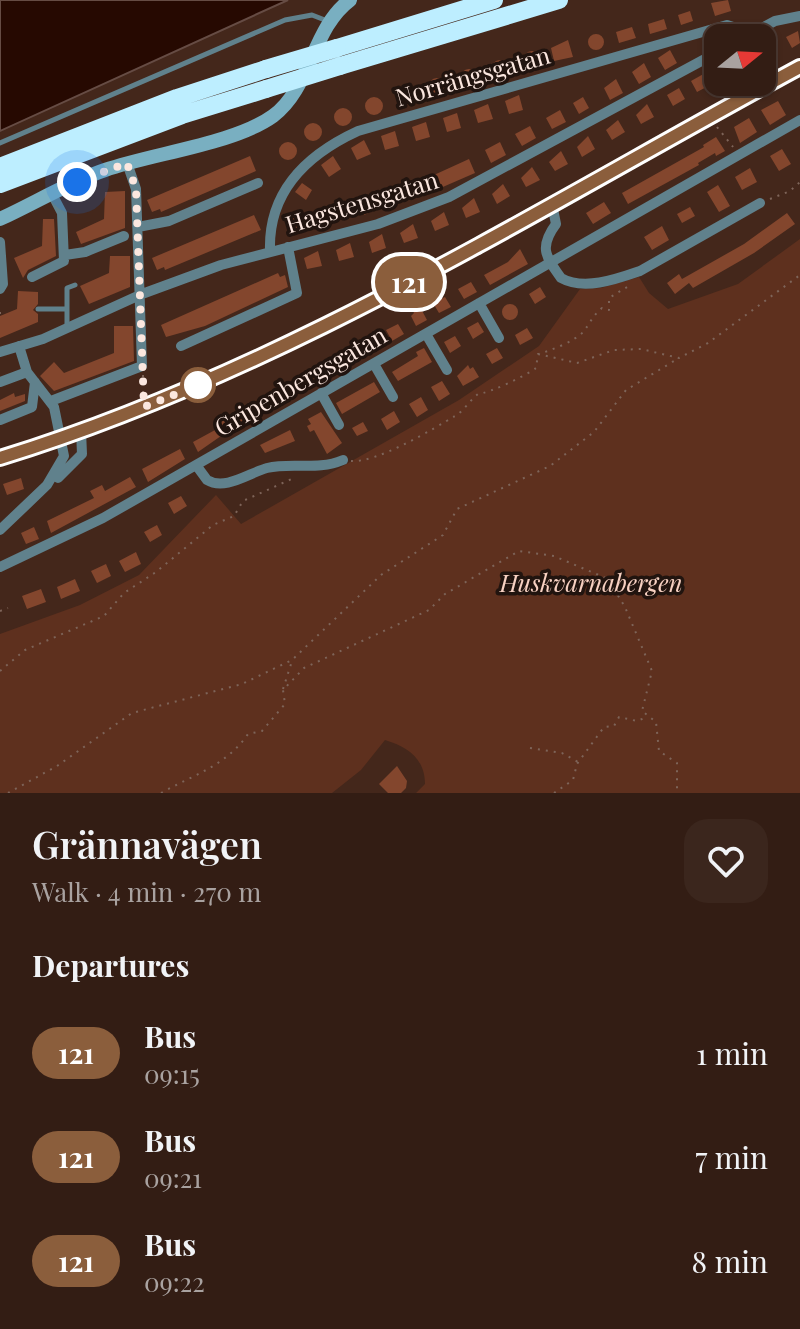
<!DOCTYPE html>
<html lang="en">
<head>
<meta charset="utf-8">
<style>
	:root { --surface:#331d14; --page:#3b261d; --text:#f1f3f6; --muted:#a9a2a0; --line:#4e3b34 }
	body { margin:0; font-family:"Playfair Display",serif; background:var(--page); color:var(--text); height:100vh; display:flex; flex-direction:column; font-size:30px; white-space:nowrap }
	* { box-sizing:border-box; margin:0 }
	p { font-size:26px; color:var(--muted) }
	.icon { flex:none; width:44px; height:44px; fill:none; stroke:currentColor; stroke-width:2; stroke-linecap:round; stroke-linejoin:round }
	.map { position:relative; height:793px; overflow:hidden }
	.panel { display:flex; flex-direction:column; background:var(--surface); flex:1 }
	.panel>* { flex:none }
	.badge { padding:0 16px; border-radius:26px; font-size:28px; line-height:52px }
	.needle { width:52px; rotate:72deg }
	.controls { position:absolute; left:704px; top:24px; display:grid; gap:16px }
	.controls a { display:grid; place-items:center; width:72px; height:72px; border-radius:16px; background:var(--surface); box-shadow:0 2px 6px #0004,0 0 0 2px var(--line); font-size:40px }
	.you { position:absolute; width:40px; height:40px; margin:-20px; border:6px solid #fff; border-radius:50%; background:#1a73e8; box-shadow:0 0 0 12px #1a73e833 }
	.map>.badge { position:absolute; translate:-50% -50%; box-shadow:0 0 0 4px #fff }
	h2 { padding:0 32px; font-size:30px; line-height:72px }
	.round { display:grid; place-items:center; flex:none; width:84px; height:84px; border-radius:24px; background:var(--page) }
	.overview { display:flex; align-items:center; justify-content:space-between; height:136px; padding:0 32px }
	h1 { font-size:38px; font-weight:600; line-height:60px }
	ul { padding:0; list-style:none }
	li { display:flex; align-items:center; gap:24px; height:104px; padding:0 32px }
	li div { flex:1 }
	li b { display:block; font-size:30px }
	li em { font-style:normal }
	li .badge { min-width:88px; font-weight:700; text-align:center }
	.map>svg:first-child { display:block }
</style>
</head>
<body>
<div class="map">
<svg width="800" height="793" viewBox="0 0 800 793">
	<rect width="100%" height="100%" fill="#44271b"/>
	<path fill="#5e301e" d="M800 239V793H416L425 784C425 759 408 747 385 740L361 770 332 793H0V634L80 605 139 575 216 495 241 524 459 400 539 346 580 289 601 288 639 277 649 293 668 309 738 284Z"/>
	<path fill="#260901" stroke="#664c44" stroke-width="2" d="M0 0H288L0 131Z"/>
	<path fill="#83462d" d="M728 0 731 11 715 16 711 3Z
		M690 11 693 21 681 25 678 15Z
		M664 19 667 29 650 34 648 24Z
		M632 27 636 38 619 43 616 32Z
		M798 31 800 43 792 48 786 37Z
		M588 42a8 8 0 1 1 16 0a8 8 0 1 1-16 0Z
		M568 40 573 57 554 61 551 48Z
		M670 50 677 63 665 70 658 58Z
		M523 60a9 9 0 1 1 18 0a9 9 0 1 1-18 0Z
		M491 69a9 9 0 1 1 18 0a9 9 0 1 1-18 0Z
		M644 63 651 77 639 84 632 72Z
		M460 78a9 9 0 1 1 18 0a9 9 0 1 1-18 0Z
		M707 72 714 83 697 92 691 81Z
		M428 87a9 9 0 1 1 18 0a9 9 0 1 1-18 0Z
		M616 79 623 93 610 100 604 88Z
		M396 96a9 9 0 1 1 18 0a9 9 0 1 1-18 0Z
		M679 88 685 99 673 106 667 95Z
		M519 95 523 110 509 114 505 101Z
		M583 97 589 108 579 114 573 103Z
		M365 106a9 9 0 1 1 18 0a9 9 0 1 1-18 0Z
		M778 101 786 115 770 125 761 110Z
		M488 104 493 119 478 123 474 110Z
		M647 104 654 117 641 124 636 115Z
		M334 117a9 9 0 1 1 18 0a9 9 0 1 1-18 0Z
		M560 110 566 122 552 129 546 118Z
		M457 113 461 128 447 132 443 118Z
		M749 118 757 132 740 143 734 127Z
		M618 120 625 132 612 140 606 130Z
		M426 122 430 137 416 141 412 127Z
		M304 132a9 9 0 1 1 18 0a9 9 0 1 1-18 0Z
		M530 126 536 138 522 146 515 134Z
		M395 131 399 146 385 150 381 136Z
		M588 136 595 149 582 157 577 147Z
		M716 137 725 151 716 156 715 153 698 163 699 165 628 204 622 193 704 147 703 145Z
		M364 140 371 154 357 160 351 148Z
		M500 142 506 155 491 163 485 150Z
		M279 151a9 9 0 1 1 18 0a9 9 0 1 1-18 0Z
		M782 149 791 164 779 171 770 156Z
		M561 151 568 164 555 171 549 162Z
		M250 156 256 171 161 212 160 209 152 212 147 200Z
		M333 156 341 169 329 177 321 165Z
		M469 159 475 173 429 193 423 180Z
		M532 167 540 180 526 187 521 178Z
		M750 168 757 182 742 190 735 177Z
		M302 183 312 190 306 200 295 192Z
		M503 184 510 196 497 204 492 194Z
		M407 185 412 198 397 204 391 191Z
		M718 185 730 206 719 212 707 192Z
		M125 191V228L81 244 76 232 104 219 105 192Z
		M374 195 380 208 364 215 359 202Z
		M474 198 480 212 466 218 462 208Z
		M604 202 611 213 593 224 586 213Z
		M341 203 346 216 331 223 325 210Z
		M690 207 695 216 682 223 677 214Z
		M444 212 449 225 435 231 431 221Z
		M787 213 795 224 754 253 693 288 689 283 675 294 667 283 679 274 682 279 744 244Z
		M254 215 261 230 165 270 164 267 157 270 152 258Z
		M306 215 310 228 294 233 290 219Z
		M43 219H54L56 256 28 270 23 278 14 258 42 246Z
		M413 224 418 238 404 243 400 233Z
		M662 226 669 240 652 250 644 237Z
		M382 234 386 248 372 253 369 242Z
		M350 243 354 257 339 261 336 250Z
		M520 249 528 264 490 285 484 275 508 262Z
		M318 251 322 266 307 269 304 258Z
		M110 256H130V287L89 304 80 286 109 273Z
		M278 273 280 277 285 275 288 287 205 326 166 337 161 325Z
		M471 282 477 292 464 299 458 289Z
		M540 287 546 297 535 304 529 294Z
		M18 291 38 292V304L33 310 38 314V322L0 338V316L17 309Z
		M445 297 451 307 439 313 433 303Z
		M502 312a8 8 0 1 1 16 0a8 8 0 1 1-16 0Z
		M419 305 427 320 416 326 411 316 414 313 412 309Z
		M478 322 484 332 473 339 467 328Z
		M398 324 404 334 392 341 386 330Z
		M114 326H133L134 361 54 391 40 376 54 362 64 373 114 353Z
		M527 328 533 338 520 345 515 335Z
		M455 336 461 346 450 353 444 342Z
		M374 338 379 348 368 354 362 344Z
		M424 348 432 362 398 381 392 372 418 356 416 352Z
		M497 348 503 358 492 364 486 354Z
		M350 351 356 361 345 367 339 357Z
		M326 364 332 374 320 381 314 371Z
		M468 365 470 369 473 367 479 377 463 386 457 376Z
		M302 378 308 388 272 410 267 400 270 390 282 389Z
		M442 381 450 394 439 401 431 387Z
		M374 382 380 392 342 414 336 403Z
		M14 393 15 397 25 394V401L0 411V400Z
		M421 397 428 410 417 417 409 404Z
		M251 407 257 417 231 429 198 452 193 442 215 430 219 426 216 422 230 419Z
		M394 411 400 422 387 430 381 419Z
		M321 412 342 443 327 454 314 430 310 432 307 426 311 424 308 419Z
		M363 422 368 431 357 436 352 428Z
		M290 430 295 441 265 453 260 445Z
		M180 449 185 459 148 482 142 469Z
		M130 477 136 487 51 533 47 521 94 498 90 491 102 485 105 491Z
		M21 478 24 489 7 495 3 484Z
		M181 496 187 506 174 514 168 503Z
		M157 525 162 535 150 542 144 532Z
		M34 527 39 539 26 544 21 533Z
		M136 552 141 564 125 572 119 561Z
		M106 564 111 576 97 583 91 571Z
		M75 579 80 591 61 599 57 587Z
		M41 589 46 602 27 609 22 596Z
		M397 766 407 781 406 788 401 793H388L379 784Z"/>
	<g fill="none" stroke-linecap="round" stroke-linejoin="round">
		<path stroke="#7e6459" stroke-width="2" stroke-dasharray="2 6" stroke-linecap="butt" d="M717 127 733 147
			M770 199 790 191 800 182
			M0 313H1
			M538 354 577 363 614 350 641 349 679 358 708 343 800 275
			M143 375V396
			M351 461C377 463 433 429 455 416 464 411 470 400 478 394 490 393 527 375 536 368L538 354C550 351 575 341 583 332 590 324 592 316 602 308L609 310V298L632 284
			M0 611 8 608
			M0 671 25 650 104 616 124 593 156 572 213 525 234 516 243 501 296 477
			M283 689 292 661
			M530 748 562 753 578 762
			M8 793 57 766 132 713 242 684 292 660 381 575 443 535 457 509 550 466 594 432 626 390 679 358
			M161 793C193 775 226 766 248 734L262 731 285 704 283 690 304 668 429 610 445 594 519 551 554 556 608 579 625 607 652 671 642 711 656 722 659 751 677 763V793
			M554 793 573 780 577 764 604 727 614 726 619 717 637 721 647 717"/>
		<path stroke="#60818c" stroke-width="5" d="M0 143 285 20 312 15 330 22
			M38 309H65
			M67 328V288L75 285"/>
		<path stroke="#60818c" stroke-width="10" d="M743 38 775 21 800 16
			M552 204 556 224C539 247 545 256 561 278 584 291 617 279 640 271L760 203
			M138 227 169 221 258 183
			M0 242 3 284 0 289
			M270 251C268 191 308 154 358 131L727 25 752 33
			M65 255 85 252 124 236
			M32 277 64 261 62 213 52 194
			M479 303 499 338
			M426 334 447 370
			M181 346 297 293 288 247
			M0 352 43 339 142 294 221 265 378 224 449 197 718 52
			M374 364 393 397
			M0 382 27 372
			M321 393 339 425
			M51 401 142 366 136 189 127 163
			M0 420 32 407 35 382
			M196 465 207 480C225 491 249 473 267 468 293 462 317 471 343 460
			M58 478 82 454 81 431
			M0 530 47 485 64 456 54 407 27 372 19 346
			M0 567 103 518 800 120"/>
		<path stroke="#79afc1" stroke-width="14" d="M0 219C35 203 69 182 105 170 154 153 234 144 273 116 311 88 312 28 350 0
			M0 458C120 421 236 370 349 315L800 67"/>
		<path stroke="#bdeeff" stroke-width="18" d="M337 48 494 0
			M340 66 559 0
			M0 167 177 98 266 69
			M0 184 182 115 266 89"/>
		<path stroke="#bdeeff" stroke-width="18" d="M266 69 337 48
			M266 89 340 66"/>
	</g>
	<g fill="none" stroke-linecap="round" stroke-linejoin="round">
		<g stroke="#fff" stroke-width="18">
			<path id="line" d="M0 458C286 370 539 208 800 67"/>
		</g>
		<use href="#line" stroke="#8b5e3c" stroke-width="12"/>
		<path stroke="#fbe7df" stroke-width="8" stroke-dasharray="0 14.4" d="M77 182 127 163 136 189 144 407 198 385"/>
	</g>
	<circle fill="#fff" stroke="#8b5e3c" stroke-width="4" cx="198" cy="385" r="16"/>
	<g text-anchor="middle" stroke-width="7" stroke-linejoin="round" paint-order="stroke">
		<g font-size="24" fill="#fbe7df" stroke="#21140f">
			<text transform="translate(473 77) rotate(-16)" y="8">Norrängsgatan</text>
			<text transform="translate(362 203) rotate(-17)" y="8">Hagstensgatan</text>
			<text transform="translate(301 382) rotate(-30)" y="8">Gripenbergsgatan</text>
		</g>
		<g font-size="24" font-style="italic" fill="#f8d1c2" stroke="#21140f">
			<text x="591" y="592">Huskvarnabergen</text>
		</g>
	</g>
</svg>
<div class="controls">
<a><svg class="needle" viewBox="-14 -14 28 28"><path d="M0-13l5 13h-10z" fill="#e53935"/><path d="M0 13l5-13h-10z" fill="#a9a2a0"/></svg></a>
</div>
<div class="you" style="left:77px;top:182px"></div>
<b class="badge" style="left:409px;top:282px;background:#8b5e3c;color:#fff">121</b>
</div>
<section class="panel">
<div class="overview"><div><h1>Grännavägen</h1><p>Walk · 4 min · 270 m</p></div><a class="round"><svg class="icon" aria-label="heart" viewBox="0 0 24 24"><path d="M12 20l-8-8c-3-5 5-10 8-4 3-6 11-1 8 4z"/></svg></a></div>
<h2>Departures</h2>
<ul>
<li><span class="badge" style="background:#8b5e3c;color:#fff">121</span><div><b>Bus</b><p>09:15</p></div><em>1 min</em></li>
<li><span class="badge" style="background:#8b5e3c;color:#fff">121</span><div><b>Bus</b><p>09:21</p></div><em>7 min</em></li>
<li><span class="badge" style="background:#8b5e3c;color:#fff">121</span><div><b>Bus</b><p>09:22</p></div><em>8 min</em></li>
</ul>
</section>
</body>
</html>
